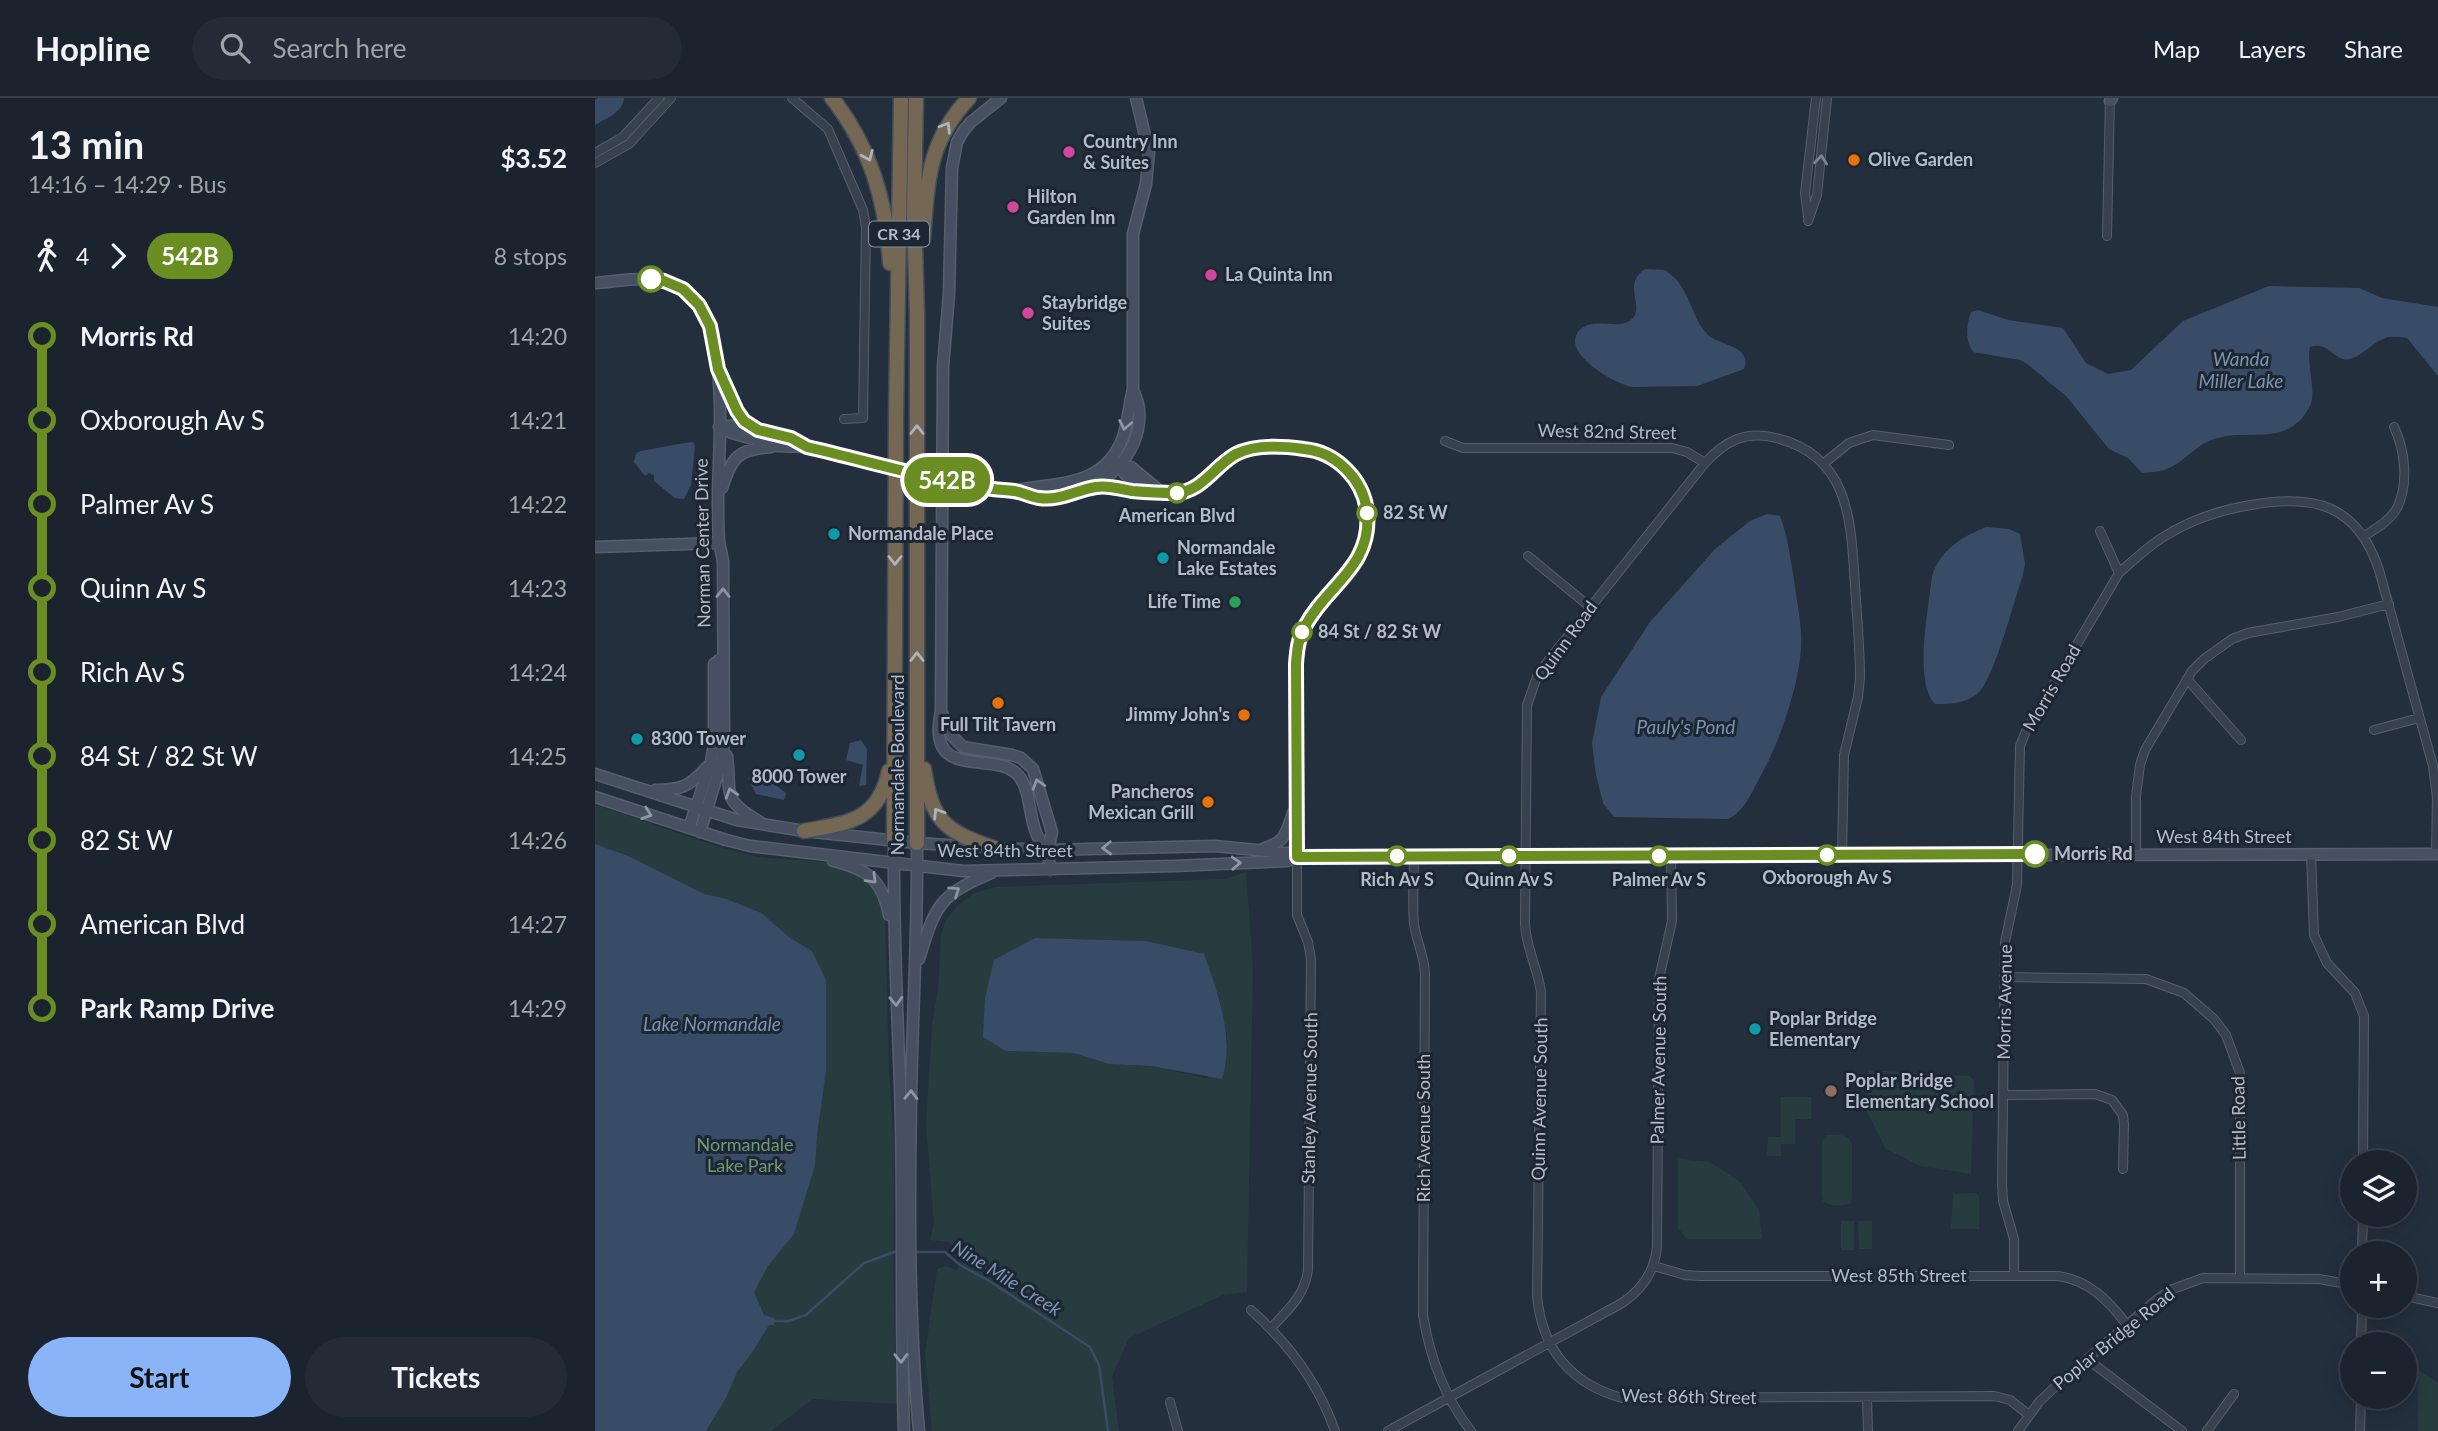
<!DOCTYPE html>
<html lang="en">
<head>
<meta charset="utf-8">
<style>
	:root { --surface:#1b232e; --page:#242b36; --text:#f1f3f6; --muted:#a0a4aa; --line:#39404a; --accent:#8ab4f8 }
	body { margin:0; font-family:Lato,sans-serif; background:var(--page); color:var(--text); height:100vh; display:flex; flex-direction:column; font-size:26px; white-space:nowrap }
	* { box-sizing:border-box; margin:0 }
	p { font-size:23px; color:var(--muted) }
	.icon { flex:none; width:38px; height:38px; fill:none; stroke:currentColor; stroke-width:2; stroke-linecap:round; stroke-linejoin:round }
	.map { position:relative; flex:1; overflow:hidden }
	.panel { display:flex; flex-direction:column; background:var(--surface); width:595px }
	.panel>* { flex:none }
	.badge { padding:0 14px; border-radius:23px; font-size:24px; line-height:46px }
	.buttons { position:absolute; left:1745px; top:1052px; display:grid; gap:14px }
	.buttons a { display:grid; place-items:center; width:77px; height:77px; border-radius:50%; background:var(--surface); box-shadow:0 4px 18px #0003,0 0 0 2px var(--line); font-size:35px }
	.map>.badge { position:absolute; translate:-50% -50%; box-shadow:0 0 0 4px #fff }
	.legs { display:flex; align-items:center; gap:10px; height:77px; padding:0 28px; font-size:23px }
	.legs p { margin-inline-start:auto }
	.summary { display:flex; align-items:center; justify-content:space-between; height:119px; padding:0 28px }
	h1 { font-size:38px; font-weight:700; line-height:52px }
	.primary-button { display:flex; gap:14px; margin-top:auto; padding:14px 28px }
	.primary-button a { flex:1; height:80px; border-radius:42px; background:var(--accent); color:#111; font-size:28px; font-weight:700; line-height:80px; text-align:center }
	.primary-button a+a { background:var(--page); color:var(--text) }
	ul { padding:0 28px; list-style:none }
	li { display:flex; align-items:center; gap:24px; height:84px; font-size:26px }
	li i { display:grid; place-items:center; width:10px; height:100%; margin:0 9px; background:currentColor }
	li i::after { content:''; width:18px; height:18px; margin:-9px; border:5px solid; border-radius:50%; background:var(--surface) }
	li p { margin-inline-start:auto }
	li:first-child i { background:linear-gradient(#0000 50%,currentColor 0) }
	li:last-child i { background:linear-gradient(currentColor 50%,#0000 0) }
	header { display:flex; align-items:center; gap:42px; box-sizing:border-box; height:98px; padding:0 35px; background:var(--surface); border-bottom:2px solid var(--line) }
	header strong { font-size:33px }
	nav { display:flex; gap:38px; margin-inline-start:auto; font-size:24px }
	.search { width:490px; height:63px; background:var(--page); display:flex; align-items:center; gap:18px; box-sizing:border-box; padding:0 24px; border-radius:38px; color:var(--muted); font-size:26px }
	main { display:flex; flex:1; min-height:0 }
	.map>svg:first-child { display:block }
</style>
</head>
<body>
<header>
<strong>Hopline</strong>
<div class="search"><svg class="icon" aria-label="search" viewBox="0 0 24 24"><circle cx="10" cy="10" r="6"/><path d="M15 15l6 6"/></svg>Search here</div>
<nav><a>Map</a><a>Layers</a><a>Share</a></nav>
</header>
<main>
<section class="panel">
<div class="summary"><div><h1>13 min</h1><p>14:16 – 14:29 · Bus</p></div><b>$3.52</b></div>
<div class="legs"><svg class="icon" aria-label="walk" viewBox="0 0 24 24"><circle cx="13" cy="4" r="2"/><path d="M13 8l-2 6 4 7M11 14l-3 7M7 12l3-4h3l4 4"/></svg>4<svg class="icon" aria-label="forward" viewBox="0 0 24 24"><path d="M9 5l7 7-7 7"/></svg><b class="badge" style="background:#6b8e23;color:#fff">542B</b><p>8 stops</p></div>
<ul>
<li><i style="color:#6b8e23"></i><b>Morris Rd</b><p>14:20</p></li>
<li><i style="color:#6b8e23"></i><span>Oxborough Av S</span><p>14:21</p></li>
<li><i style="color:#6b8e23"></i><span>Palmer Av S</span><p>14:22</p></li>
<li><i style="color:#6b8e23"></i><span>Quinn Av S</span><p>14:23</p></li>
<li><i style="color:#6b8e23"></i><span>Rich Av S</span><p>14:24</p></li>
<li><i style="color:#6b8e23"></i><span>84 St / 82 St W</span><p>14:25</p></li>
<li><i style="color:#6b8e23"></i><span>82 St W</span><p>14:26</p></li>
<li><i style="color:#6b8e23"></i><span>American Blvd</span><p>14:27</p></li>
<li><i style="color:#6b8e23"></i><b>Park Ramp Drive</b><p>14:29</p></li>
</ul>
<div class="primary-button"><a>Start</a><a>Tickets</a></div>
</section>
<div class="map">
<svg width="1843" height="1333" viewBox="0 0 1843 1333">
	<rect width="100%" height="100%" fill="#242f3e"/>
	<path fill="#263c3f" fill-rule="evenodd" d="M0 707C55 723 109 748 165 759 191 763 235 761 256 770 278 779 287 800 290 821L294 973 299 1053 298 1175 302 1306 218 1301 176 1333H0Z
		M651 774 658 870 652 1194 628 1197 534 1240 517 1279 524 1333H337L330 1255 342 1171 351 1168 362 1172 370 1156 353 1144 335 1142 339 1126 331 1027 337 928 343 892 346 837 350 824 362 808 379 795 401 789 631 781ZM440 840 551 843 624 898 632 939 631 967 611 980 556 968 514 966 478 955 411 953Z
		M1273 972 1375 978 1379 984 1376 1076 1325 1068 1290 1050 1271 1011Z
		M1186 999H1216V1021H1200V1046H1186V1058H1172L1173 1039H1186Z
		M1231 1037C1242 1037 1252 1035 1257 1046V1099L1256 1105C1248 1109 1236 1109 1228 1103L1227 1098V1043Z
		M1083 1061 1115 1064 1145 1084 1164 1112 1167 1141H1092L1083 1130Z
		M1381 1095 1384 1098V1131H1356L1358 1096Z
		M1246 1123H1259V1152H1246Z
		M1263 1123H1277V1151H1264Z
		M1823 1272 1843 1284V1333H1823Z"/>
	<path fill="#394c67" d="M3 0H29C28 14 12 20 0 27V2Z
		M1050 171 1070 172C1075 176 1083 182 1086 188 1097 204 1099 223 1113 237 1125 248 1158 248 1149 271L1102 288 1037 289C1020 286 967 256 983 234 998 216 1024 235 1038 220 1049 208 1027 186 1050 171Z
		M1674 188 1764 190 1787 200 1843 209V278L1812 240C1805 239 1796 238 1790 240 1777 245 1768 257 1755 261 1740 265 1734 242 1715 249 1711 266 1722 294 1715 308 1692 353 1649 327 1614 343 1598 350 1586 367 1569 372 1562 374 1554 374 1547 375L1533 360 1514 351 1471 298 1431 265 1425 262 1378 254C1370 242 1371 228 1376 214L1383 212 1413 222 1468 230 1491 265 1513 276 1536 272 1588 223Z
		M98 344 100 348 96 387 89 401 80 400 59 383V377L54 375 50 378 39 364 41 355 46 353C64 350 80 346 98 344Z
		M1172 416 1185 418C1193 439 1195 460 1199 482 1201 499 1205 517 1206 535 1209 576 1185 644 1165 679 1157 694 1149 714 1133 721L1019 719 1008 705 1001 677 997 645 1006 599 1055 524 1120 451 1155 423Z
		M1391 429 1414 431 1425 436 1430 466 1427 480C1419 503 1398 585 1382 596 1369 606 1355 606 1340 606 1318 583 1334 509 1337 478 1346 451 1367 439 1391 429Z
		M266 642 272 651 271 687 264 688 268 667 251 662 255 645Z
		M162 673 191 695 189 702 161 696 153 680Z
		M0 746 33 758 109 796 131 801 166 815 195 840 217 853 231 882V973L222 1037 220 1067 199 1136 173 1168 159 1194 169 1217 179 1220V1227H174L156 1256 142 1274 132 1298 111 1333H0Z
		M440 840 551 843 609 856C623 896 640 939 627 981L556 968 514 966 478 955 411 953 388 939 390 900 399 862Z"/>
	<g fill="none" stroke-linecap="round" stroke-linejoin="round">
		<path stroke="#394c67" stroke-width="2.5" d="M320 1154H350L365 1167 396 1184 495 1249 504 1267 513 1333
			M178 1223H193L211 1217 269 1165 302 1153"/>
		<g stroke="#565f6c" stroke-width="10">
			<path id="street" d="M197 0 233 31 268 112 271 129 268 320 249 321
				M0 55 28 39 64 0
				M0 65 34 46 76 0
				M1213 119 1210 95 1221 0
				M1213 123 1222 97 1232 0
				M1512 138 1515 0
				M850 343 868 350H1077L1092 354 1110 365
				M1228 366 1254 345 1278 337 1354 347
				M1505 433 1524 475C1539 462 1553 448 1570 438 1597 421 1625 412 1656 407 1719 396 1762 406 1784 472L1838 668 1842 700 1841 756
				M1768 439C1780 431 1795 423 1802 410 1814 386 1810 352 1799 329
				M933 458 995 509
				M1592 581 1646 642
				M1779 632 1824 620
				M1541 756V698L1545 667 1550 652 1597 573 1609 561 1637 541 1653 535 1743 519 1794 506
				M1716 756 1719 837 1732 865 1760 895 1769 918 1768 1064
				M1247 757 1249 657 1263 599 1265 580C1265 549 1262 518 1260 488 1256 426 1256 358 1181 340 1151 332 1130 343 1110 365L953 563 943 576 932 607 930 826C931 850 943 871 946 894L942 1198C947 1251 976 1286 1027 1300L1399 1298 1415 1302 1434 1317
				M819 758C819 781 817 803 819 826 821 842 829 857 830 875L828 1217C835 1260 849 1299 876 1333
				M1409 879 1551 881 1589 895 1619 921 1631 937 1645 975V1180
				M1409 997 1500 996 1517 1002 1528 1017 1529 1026 1528 1071
				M1767 1155 1768 1116
				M1059 1168 1090 1177 1105 1178H1463C1494 1182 1514 1203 1532 1227
				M1419 1178V1141L1408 1103 1407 1086 1410 844 1422 787 1425 648 1431 633 1524 475
				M1810 1198 1843 1205
				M656 1212C694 1246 723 1284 740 1333
				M676 1230C693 1212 710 1197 713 1172L716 861 713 844 702 817V759
				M1766 1246 1767 1208
				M1492 1261 1587 1333
				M1272 1300 1273 1333
				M575 1304 583 1333
				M793 1333 1027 1205C1048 1191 1060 1173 1062 1148L1064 881 1077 823 1076 758
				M1423 1333 1444 1304 1465 1284 1561 1202 1575 1192 1608 1180 1724 1181 1757 1187
				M1612 1333 1639 1296
				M1765 1333 1766 1298"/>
		</g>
		<g stroke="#565f6c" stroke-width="13">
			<path id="secondary" d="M406 0 376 24 369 32 362 44 357 70 354 196 348 269 346 613C330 686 400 651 423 677 437 693 433 721 443 739 446 744 450 748 453 752
				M1515 3 1517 0
				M0 185C29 183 63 174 88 192 138 225 123 347 123 400 123 414 123 429 124 443 125 450 127 456 128 464L129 642 127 662 105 734
				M126 278C134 297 140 317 158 328
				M124 329 137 335 182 348 212 349 264 361
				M124 329C151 324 188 335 211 349
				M521 365 531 377 553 393
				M524 368 536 369 565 393
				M499 389C527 388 562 399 589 393 614 388 626 360 650 352 660 349 671 350 681 350 692 350 703 349 713 351 758 361 782 406 769 449 759 481 724 501 709 530 703 541 702 553 701 566L702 759
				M127 390C137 359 143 351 176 349
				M398 391C419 393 441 402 462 400 504 395 548 358 544 312 544 305 540 298 538 291V136L551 86 554 54 541 0
				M422 392C464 384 510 389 528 339 533 324 534 307 538 291
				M0 449 124 445
				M346 613 357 638 368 649 417 657 426 660 438 671 457 734 453 752 455 772
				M132 658C137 698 125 700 165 724
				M0 676 142 722 209 733 322 745 399 750 453 752 620 748 692 755 702 759 1843 756
				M60 692C86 692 94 689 112 669
				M0 699 131 742 155 748 368 773 580 768 692 763 702 759
				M94 730 116 664 119 647V566L127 560
				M299 742C298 824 302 905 305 987 309 1102 305 1218 309 1333
				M322 745C323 832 317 918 316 1005 314 1114 314 1224 324 1333
				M668 751C690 744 691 736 698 715
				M238 763C272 771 287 781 294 817
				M324 861C340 808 344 797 396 775"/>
		</g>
		<g stroke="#434c59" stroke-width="17">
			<path id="highway" d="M237 0C276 50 291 103 295 165
				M321 0 319 113 322 216V745
				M328 141C333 83 332 45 374 0
				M329 671C337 723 349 733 399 750
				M209 733C253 725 283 723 294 673
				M299 742 301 319 306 0"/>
		</g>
		<use href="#street" stroke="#38414e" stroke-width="8"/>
		<use href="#secondary" stroke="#465061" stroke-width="10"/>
		<use href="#highway" stroke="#746855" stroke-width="14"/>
		<g stroke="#565f6c" stroke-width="13" stroke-linecap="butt">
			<path id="secondary-bridge" d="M264 361 398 391"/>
		</g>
		<use href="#secondary-bridge" stroke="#465061" stroke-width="10"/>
	</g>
	<defs><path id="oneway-chevron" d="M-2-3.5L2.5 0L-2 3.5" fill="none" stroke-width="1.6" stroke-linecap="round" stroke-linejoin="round" transform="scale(1.75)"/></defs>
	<g stroke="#aeb4bd">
		<use href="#oneway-chevron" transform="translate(351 29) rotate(-58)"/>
		<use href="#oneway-chevron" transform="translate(273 58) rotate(67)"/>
		<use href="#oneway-chevron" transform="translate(322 332) rotate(-90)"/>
		<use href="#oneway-chevron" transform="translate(300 462) rotate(90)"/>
		<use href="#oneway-chevron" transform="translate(322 559) rotate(-90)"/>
		<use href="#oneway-chevron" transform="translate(343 715) rotate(-122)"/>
	</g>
	<use stroke="#7c8592" href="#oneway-chevron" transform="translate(1226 62) rotate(-84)"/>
	<g stroke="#8e96a5">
		<use href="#oneway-chevron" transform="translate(530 327) rotate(101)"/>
		<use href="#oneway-chevron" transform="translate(128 495) rotate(-90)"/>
		<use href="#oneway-chevron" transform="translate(443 686) rotate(-107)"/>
		<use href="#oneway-chevron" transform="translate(136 695) rotate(-107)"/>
		<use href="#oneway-chevron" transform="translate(52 716) rotate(19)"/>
		<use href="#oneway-chevron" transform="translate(512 750) rotate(178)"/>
		<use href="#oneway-chevron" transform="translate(641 765) rotate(-3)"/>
		<use href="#oneway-chevron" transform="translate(277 781) rotate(46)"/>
		<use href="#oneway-chevron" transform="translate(360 793) rotate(-34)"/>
		<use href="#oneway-chevron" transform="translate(301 903) rotate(88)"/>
		<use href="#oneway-chevron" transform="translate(316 997) rotate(-88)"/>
		<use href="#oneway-chevron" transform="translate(306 1260) rotate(89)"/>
	</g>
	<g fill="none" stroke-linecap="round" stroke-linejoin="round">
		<g stroke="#fff" stroke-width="16">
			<path id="line-1" d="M56 181 69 183 88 191 104 207 115 228 123 271 142 313 149 323 163 332 196 340 212 349C273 363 335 382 398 391 405 392 412 392 419 393 427 394 436 399 444 400 465 403 481 392 501 389 513 387 525 391 537 393 549 394 569 395 580 395 607 394 619 368 641 356 660 346 688 348 709 351 741 354 768 381 772 413 778 469 731 487 709 530 703 541 702 553 701 566L702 759 1440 756"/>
		</g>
		<use href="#line-1" stroke="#6b8e23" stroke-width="10"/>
	</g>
	<g fill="#d1479c" stroke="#1d2633" stroke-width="2.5">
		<circle cx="474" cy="54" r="7"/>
		<circle cx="418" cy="109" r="7"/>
		<circle cx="616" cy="177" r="7"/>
		<circle cx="433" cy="215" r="7"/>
	</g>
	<g fill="#e8710a" stroke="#1d2633" stroke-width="2.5">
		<circle cx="1259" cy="62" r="7"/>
		<circle cx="403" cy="605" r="7"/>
		<circle cx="649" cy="617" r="7"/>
		<circle cx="613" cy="704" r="7"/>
	</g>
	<g fill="#fff" stroke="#6b8e23" stroke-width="3.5">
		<circle cx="56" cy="181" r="12"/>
		<circle cx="582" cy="395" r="9"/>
		<circle cx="772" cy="415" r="9"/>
		<circle cx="707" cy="534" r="9"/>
		<circle cx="1440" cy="756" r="12"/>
		<circle cx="1232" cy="757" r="9"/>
		<circle cx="802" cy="758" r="9"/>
		<circle cx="914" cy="758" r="9"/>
		<circle cx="1064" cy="758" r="9"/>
	</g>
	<g fill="#0f9aa8" stroke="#1d2633" stroke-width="2.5">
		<circle cx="239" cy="436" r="7"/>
		<circle cx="568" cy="460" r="7"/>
		<circle cx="42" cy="641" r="7"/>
		<circle cx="204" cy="657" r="7"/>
		<circle cx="1160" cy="931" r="7"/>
	</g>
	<circle fill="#2e9e5b" stroke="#1d2633" stroke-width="2.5" cx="640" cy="504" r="7"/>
	<circle fill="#8d6e63" stroke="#1d2633" stroke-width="2.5" cx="1236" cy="993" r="7"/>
	<g text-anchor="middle" stroke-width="6" stroke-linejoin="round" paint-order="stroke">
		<rect fill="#1d2633" stroke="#878f9c" stroke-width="2" x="274" y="123.5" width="60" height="25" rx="5"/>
		<g font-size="16" font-weight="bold" fill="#b4bcc9">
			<text x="304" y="142">CR 34</text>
		</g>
		<g font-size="18" font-weight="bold" fill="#b4bcc9" stroke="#1d2633" text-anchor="start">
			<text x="488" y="50">Country Inn<tspan x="488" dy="21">&amp; Suites</tspan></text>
			<text x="1273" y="68">Olive Garden</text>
			<text x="432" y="105">Hilton<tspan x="432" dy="21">Garden Inn</tspan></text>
			<text x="630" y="183">La Quinta Inn</text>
			<text x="447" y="211">Staybridge<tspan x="447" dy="21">Suites</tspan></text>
			<text x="253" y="442">Normandale Place</text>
			<text x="582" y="456">Normandale<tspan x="582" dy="21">Lake Estates</tspan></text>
			<text x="626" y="510" text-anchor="end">Life Time</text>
			<text x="635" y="623" text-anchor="end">Jimmy John's</text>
			<text x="403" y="633" text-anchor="middle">Full Tilt Tavern</text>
			<text x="56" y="647">8300 Tower</text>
			<text x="204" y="685" text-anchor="middle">8000 Tower</text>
			<text x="599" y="700" text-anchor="end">Pancheros<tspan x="599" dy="21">Mexican Grill</tspan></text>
			<text x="1174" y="927">Poplar Bridge<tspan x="1174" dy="21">Elementary</tspan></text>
			<text x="1250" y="989">Poplar Bridge<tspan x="1250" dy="21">Elementary School</tspan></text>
		</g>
		<g font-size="18" fill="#b4bcc9" stroke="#1d2633">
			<text transform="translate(1012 334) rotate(1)" y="6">West 82nd Street</text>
			<text transform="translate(108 445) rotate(-91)" y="6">Norman Center Drive</text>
			<text transform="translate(971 543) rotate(-54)" y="6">Quinn Road</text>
			<text transform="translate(1457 590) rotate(-60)" y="6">Morris Road</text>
			<text transform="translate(303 667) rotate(-90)" y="6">Normandale Boulevard</text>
			<text x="1629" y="745">West 84th Street</text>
			<text x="410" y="759">West 84th Street</text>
			<text transform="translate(1410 904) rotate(-89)" y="6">Morris Avenue</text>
			<text transform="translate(1064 962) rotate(-89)" y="6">Palmer Avenue South</text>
			<text transform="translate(715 1000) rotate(-89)" y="6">Stanley Avenue South</text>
			<text transform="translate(945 1001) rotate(-89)" y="6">Quinn Avenue South</text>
			<text transform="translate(1644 1020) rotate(-91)" y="6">Little Road</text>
			<text transform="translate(829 1030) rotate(-90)" y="6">Rich Avenue South</text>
			<text x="1304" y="1184">West 85th Street</text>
			<text transform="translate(1519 1241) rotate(-39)" y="6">Poplar Bridge Road</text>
			<text transform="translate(1094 1299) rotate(1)" y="6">West 86th Street</text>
		</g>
		<g font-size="18" font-weight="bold" fill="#b4bcc9" stroke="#1d2633">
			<text x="788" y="421" text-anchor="start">82 St W</text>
			<text x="582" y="424">American Blvd</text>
			<text x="723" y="540" text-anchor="start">84 St / 82 St W</text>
			<text x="1459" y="762" text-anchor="start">Morris Rd</text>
			<text x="1232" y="786">Oxborough Av S</text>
			<text x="802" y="788">Rich Av S</text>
			<text x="914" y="788">Quinn Av S</text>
			<text x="1064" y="788">Palmer Av S</text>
		</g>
		<g font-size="18" fill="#6b9a76" stroke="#1d2633">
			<text x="150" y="1053">Normandale<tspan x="150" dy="21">Lake Park</tspan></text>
		</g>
		<g font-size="19" font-style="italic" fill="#7c92b1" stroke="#1d2633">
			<text x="1646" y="268">Wanda<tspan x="1646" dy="22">Miller Lake</tspan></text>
			<text x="1091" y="636">Pauly's Pond</text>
			<text x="117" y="933">Lake Normandale</text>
			<text transform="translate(412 1180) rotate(32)" y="7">Nine Mile Creek</text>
		</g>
	</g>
</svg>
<div class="buttons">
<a><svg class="icon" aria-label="layers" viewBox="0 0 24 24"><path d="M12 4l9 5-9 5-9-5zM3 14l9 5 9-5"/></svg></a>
<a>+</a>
<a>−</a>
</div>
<b class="badge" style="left:352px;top:382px;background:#6b8e23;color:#fff">542B</b>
</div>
</main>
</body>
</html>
